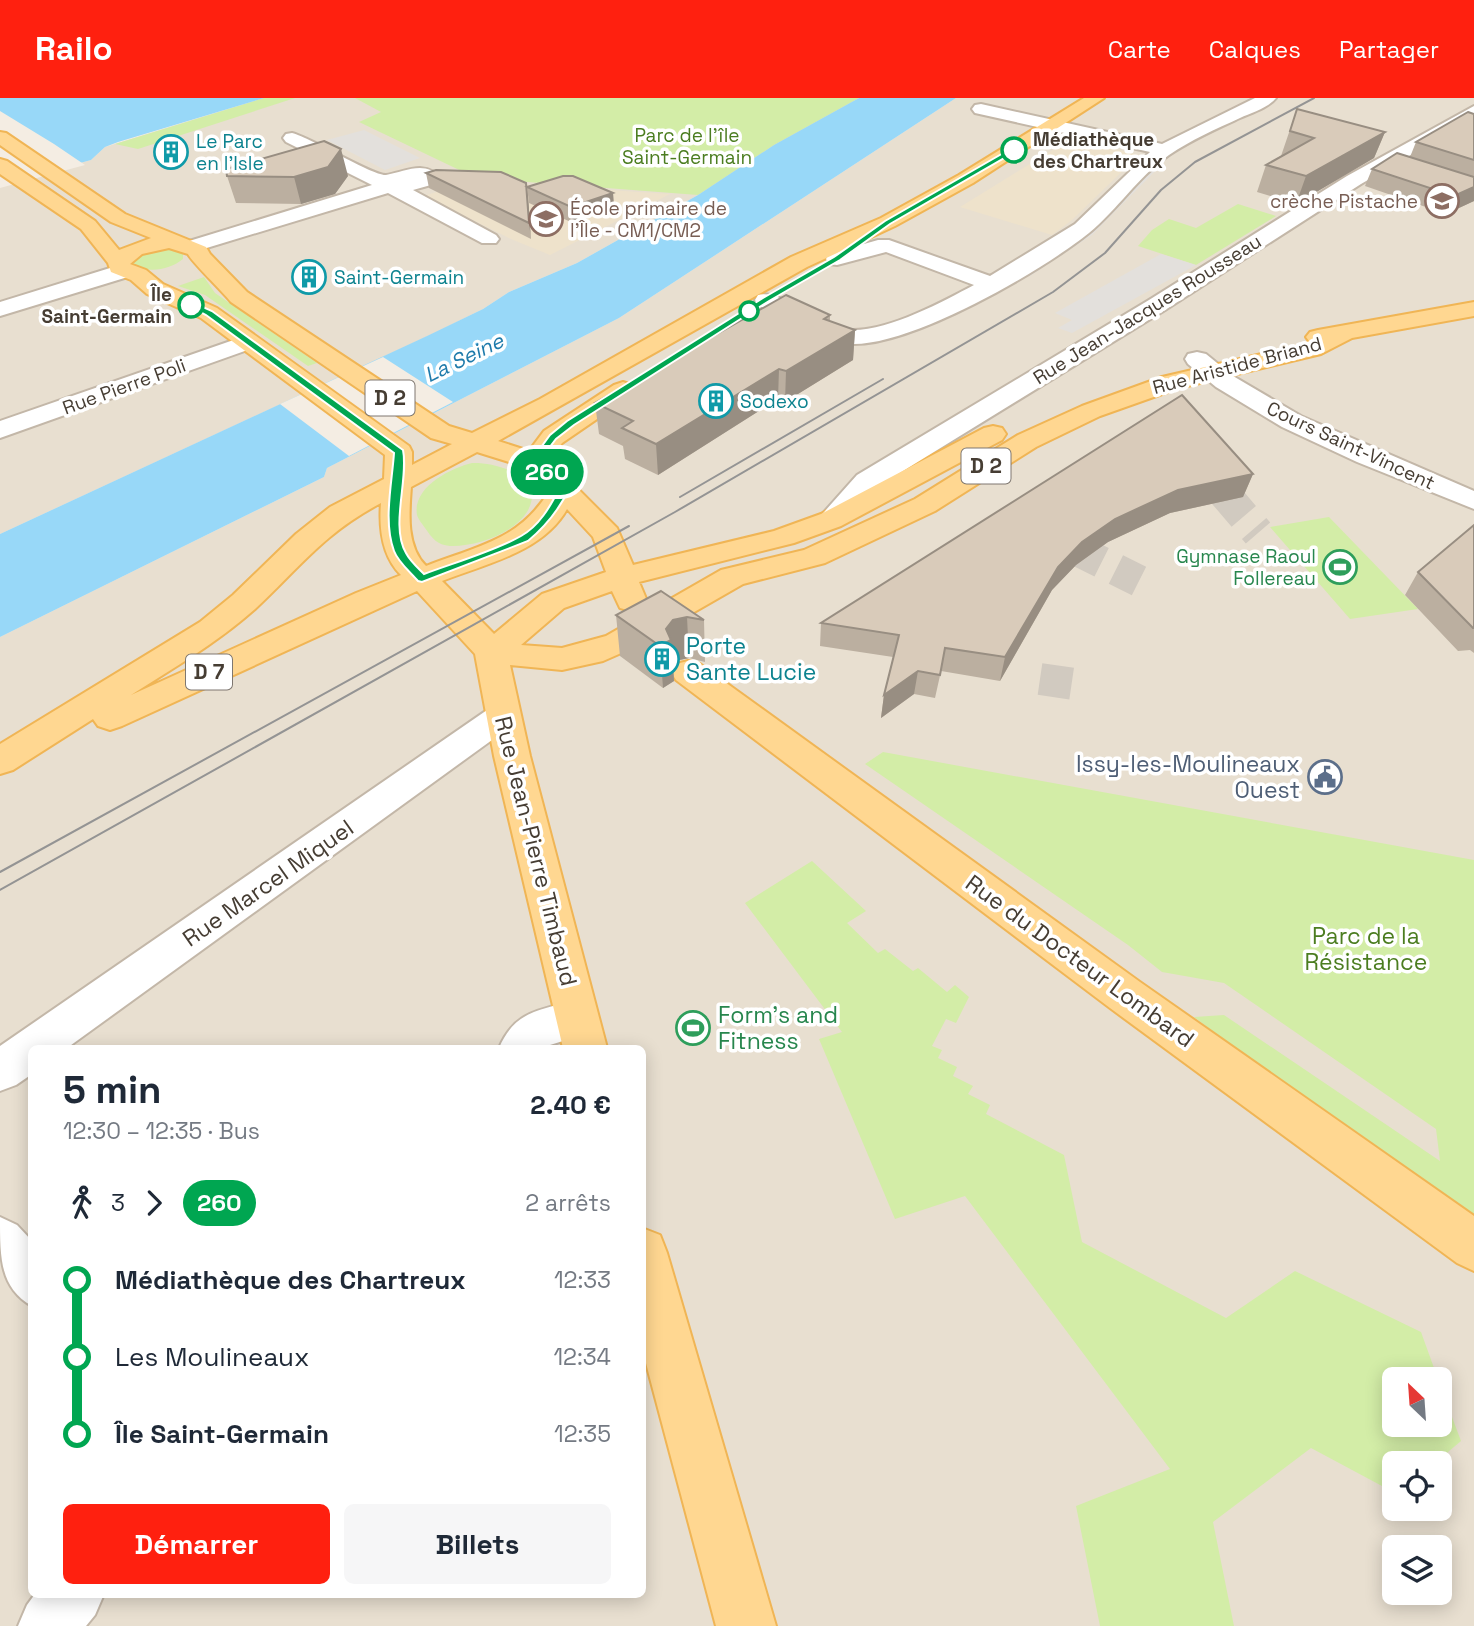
<!DOCTYPE html>
<html lang="fr">
<head>
<meta charset="utf-8">
<style>
	:root { --surface:#fff; --page:#f6f6f7; --text:#1f2937; --muted:#747a83; --accent:#ff200f }
	body { margin:0; font-family:"Space Grotesk",sans-serif; background:var(--page); color:var(--text); height:100vh; display:flex; flex-direction:column; font-size:26px; white-space:nowrap }
	* { box-sizing:border-box; margin:0 }
	p { font-size:23px; color:var(--muted) }
	.icon { flex:none; width:38px; height:38px; fill:none; stroke:currentColor; stroke-width:2; stroke-linecap:round; stroke-linejoin:round }
	.map { position:relative; flex:1; overflow:hidden }
	.side { position:absolute; left:28px; top:947px; width:618px; height:553px; display:flex; flex-direction:column; background:var(--surface); border-radius:10px; box-shadow:0 4px 18px #0003 }
	.side>* { flex:none }
	.badge { padding:0 14px; border-radius:23px; font-size:24px; line-height:46px }
	.needle { width:46px; rotate:335deg }
	.controls { position:absolute; left:1382px; top:1269px; display:grid; gap:14px }
	.controls a { display:grid; place-items:center; width:70px; height:70px; border-radius:10px; background:var(--surface); box-shadow:0 4px 18px #0003; font-size:35px }
	.map>.badge { position:absolute; translate:-50% -50%; box-shadow:0 0 0 4px #fff }
	.legs { display:flex; align-items:center; gap:10px; height:77px; padding:0 35px; font-size:23px }
	.legs p { margin-inline-start:auto }
	.overview { display:flex; align-items:center; justify-content:space-between; height:119px; padding:0 35px }
	h1 { font-size:38px; font-weight:600; line-height:52px }
	.action { display:flex; gap:14px; margin-top:auto; padding:14px 35px }
	.action a { flex:1; height:80px; border-radius:10px; background:var(--accent); color:#fff; font-size:28px; font-weight:600; line-height:80px; text-align:center }
	.action a+a { background:var(--page); color:var(--text) }
	ul { padding:0 35px; list-style:none }
	li { display:flex; align-items:center; gap:24px; height:77px; font-size:26px }
	li i { display:grid; place-items:center; width:10px; height:100%; margin:0 9px; background:currentColor }
	li i::after { content:''; width:18px; height:18px; margin:-9px; border:5px solid; border-radius:50%; background:var(--surface) }
	li p { margin-inline-start:auto }
	li:first-child i { background:linear-gradient(#0000 50%,currentColor 0) }
	li:last-child i { background:linear-gradient(currentColor 50%,#0000 0) }
	header { display:flex; align-items:center; gap:42px; box-sizing:border-box; height:98px; padding:0 35px; background:var(--accent); color:#fff }
	header strong { font-size:33px }
	nav { display:flex; gap:38px; margin-inline-start:auto; font-size:24px }
	.map>svg:first-child { display:block }
</style>
</head>
<body>
<header>
<strong>Railo</strong>
<nav><a>Carte</a><a>Calques</a><a>Partager</a></nav>
</header>
<div class="map">
<svg width="1474" height="1528" viewBox="0 0 1474 1528">
	<rect width="100%" height="100%" fill="#f4ede3"/>
	<path fill="#e8dfd0" fill-rule="evenodd" d="M264 0H859L698 97 577 165 509 194 483 211 428 238 0 436V87L91 62 105 49Z
		M956 0H1474V1528H0V539L324 379 327 370 619 220ZM32 950H642V1496H32ZM1395 1281H1440V1326H1395ZM1395 1365H1440V1410H1395ZM1395 1449H1440V1494H1395Z"/>
	<path fill="#eee2cb" d="M1072 40 1139 57 1072 122 1052 137 960 109Z
		M469 83 670 96 550 157 511 141 424 98Z"/>
	<path fill="#d3eda7" d="M264 0H295L138 51 115 46Z
		M355 0H859L774 47 698 97 476 80 359 24 381 14Z
		M1238 106 1276 118 1196 167 1138 148 1152 132 1169 121 1196 130Z
		M165 150 183 155V161C170 172 147 176 133 166L142 156Z
		M204 179 215 195 317 265 308 268 205 197 178 188Z
		M472 365C497 364 548 379 527 414 513 436 475 449 450 448 437 447 432 440 425 430 423 427 418 421 417 417 412 389 451 370 472 365Z
		M1329 419 1418 511 1350 521 1270 429Z
		M883 654 1474 762V1123L1348 1034 1194 919 1224 917 1440 1063 1436 1031 1224 885 1162 874 1128 847 865 666Z
		M812 763 866 813 847 825 878 855 885 851 913 873 918 870 947 894 955 887 969 899 956 925 946 921 932 948 942 952 938 960 957 969 953 978 973 988 968 996 990 1007 986 1016 1064 1057 1082 1144 1226 1220 1295 1173 1421 1234 1438 1281H1395V1326H1440V1287L1461 1343 1435 1365H1395V1395L1311 1350 1213 1424 1234 1528H1100L1076 1408 1170 1371 965 1098 895 1121 819 941 842 934 745 805Z"/>
	<path fill="#e3e0dc" d="M364 32 420 60 385 72 327 42Z
		M1150 64 1162 66 1092 137 1030 178 1017 173 1035 163Z
		M1161 156 1196 167 1072 235 1058 230 1072 222 1055 215Z"/>
	<path fill="#98d8f8" d="M0 0H264L118 44 105 49 91 62 0 87Z
		M859 0H956L619 220 327 370 324 379 0 539V436L427 238 483 211 509 194 577 165 698 97 774 47Z"/>
	<path fill="#f4ede3" d="M0 13 54 46 85 67 0 90Z
		M383 259 453 304 349 358 280 306Z"/>
	<g fill="none" stroke-linecap="round" stroke-linejoin="round">
		<path stroke="#d1cac0" stroke-width="24" stroke-dasharray="24 12" stroke-linecap="butt" d="M1216 386 1224 395"/>
		<path stroke="#d1cac0" stroke-width="32" stroke-dasharray="32 16" stroke-linecap="butt" d="M1223 394 1258 435
			M1073 450 1139 483
			M1040 581 1081 587"/>
		<g stroke="#c3b7a8" stroke-width="4">
			<path id="minor" d="M1255 0H1276C1268 10 1251 15 1240 20 1216 31 1191 42 1169 57 1138 79 1118 111 1089 135 1042 173 911 249 850 246 816 244 786 224 758 207L755 202 758 197C781 191 816 226 842 231 880 238 940 205 974 187L886 154 837 167 829 166 826 161 829 156 878 142H889L990 178 1075 126 1150 54 975 15 972 11 975 7 981 6 1162 46Z
				M1474 8V20L1361 86 1165 212 877 389C861 406 846 434 821 428L817 422 857 377 1149 202 1347 78Z
				M292 35C312 40 373 78 386 77 405 74 426 61 441 81L438 85 413 92 496 137 499 141 496 145H482L388 95 200 152H186L182 148 186 144 372 87 286 44 283 40 286 36Z
				M123 166 131 168 134 173 131 178 0 218V204Z
				M248 237 256 239 260 244 256 249 0 340V323Z
				M1197 254 1206 256 1233 278 1301 318 1474 393V411L1357 364 1282 329 1216 289 1188 266 1185 261 1188 256Z
				M502 606 514 610 519 618 514 626 67 950H32V976L16 987 0 993V948L490 610Z
				M577 902 592 908 598 921 592 934 550 947 547 950H499C515 912 541 912 577 902Z
				M0 1119 17 1127 32 1143V1208C0 1190 0 1160 0 1119Z
				M35 1496H104L95 1517 86 1528H18L27 1507Z"/>
		</g>
		<g stroke="#f0b555" stroke-width="4">
			<path id="major" d="M1084 0H1104L973 85 895 128 807 169 498 343 529 353 544 333 614 287 623 284 632 287 636 292 632 297 562 345 549 362 617 430 633 467 774 433 821 416 984 330 993 328 1002 330 1006 336 1002 342 841 428 794 445 639 484 647 503 642 510 631 513 620 510 612 493 564 510 521 547 562 550 606 538 721 472 804 452 915 401 1018 337 1082 308 1162 279 1305 246 1309 243 1306 239 1310 234 1318 232 1474 204V218L1352 240 1321 256 1179 290 1100 318 1036 349 935 413 825 465 743 486 628 552 603 563 562 572 510 567 530 658 607 950H563L494 658 475 556 417 493 122 628 110 632 98 628 93 621 13 672 0 676V646L200 524 233 497 296 436 330 409 384 381 385 357 201 220 147 196 131 182 111 174 108 165 81 131 0 76V61L7 63 95 123 119 152 151 140 111 124 0 47V34L6 35 125 116 206 149 210 156 247 194 449 328 472 335 540 301 791 159 881 120 959 77ZM169 150 188 156C191 163 223 194 231 204L431 340 452 346 412 367V354L409 348 217 210 163 186 146 172 130 166 142 156ZM477 354 525 369 549 393C520 442 477 448 426 468 406 448 409 415 411 389ZM381 405C379 431 382 458 401 477L356 495 131 597C173 570 217 545 255 511 300 469 324 435 381 405ZM567 411 593 439 606 474 542 496 494 536 442 483C485 466 543 454 567 411Z
				M688 563 700 566 1140 884 1474 1118V1173L1457 1165 1110 910 676 582 671 574 676 566Z
				M642 1130 660 1137 667 1155 776 1528H716L642 1250Z"/>
		</g>
		<use href="#minor" fill="#fff" fill-rule="evenodd"/>
		<use href="#major" fill="#ffd791" fill-rule="evenodd"/>
		<path stroke="#949494" stroke-width="2" d="M680 399 883 281
			M0 774 629 428
			M0 792 675 414 1053 194 1105 155 1161 92 1195 64 1314 0"/>
	</g>
	<path fill="#bbafa0" d="M1297 11 1385 34 1374 60 1296 106 1257 94 1266 67 1281 58Z
		M1474 16V103L1446 116 1365 88 1372 71 1410 59 1416 44Z
		M426 75 526 85 531 141 429 90Z
		M227 78H348L335 96 301 106 236 105Z
		M527 89 613 95 614 110 573 125 529 105Z
		M830 217V223L855 232 853 262 785 304 778 301 658 377 625 361 623 348 599 336 595 305Z
		M1253 376 1243 399 1170 415 1108 444 1076 467 1052 492 1000 583 941 573 935 600 914 596 881 620 884 597 893 559 820 548 821 525Z
		M1474 427V555L1470 552 1458 553 1405 497 1418 474Z
		M661 493 704 522 705 564 689 560 675 563 673 567 674 583 663 590 620 558 616 517Z"/>
	<path fill="#988e82" d="M1385 34 1374 60 1296 106 1306 78Z
		M341 51 348 78 335 96 301 106 294 79Z
		M526 85 528 100 531 141 529 125Z
		M1474 89V103L1446 116 1454 98Z
		M613 95 614 110 573 125 571 109Z
		M855 232 853 262 785 304 786 273Z
		M779 271 778 301 658 377 656 346Z
		M1253 376 1243 399 1170 415 1108 444 1076 467 1052 492 1000 583 1005 559 1058 469 1082 444 1115 421 1178 392Z
		M687 519 689 560 675 563 673 567 674 583 663 590 660 548 666 531 673 522Z
		M918 573 914 596 881 620 884 597Z"/>
	<path fill="#d9cbba" stroke="#988e82" stroke-width="2" d="M1297 11 1385 34 1306 78 1266 67 1314 40 1290 33Z
		M1468 14 1474 16V62L1416 44Z
		M324 43 341 51 328 69 294 79 227 78 226 71Z
		M1397 55 1474 79V89L1454 98 1372 71Z
		M436 72 501 74 526 85 529 125 426 75Z
		M563 78H573L613 95 571 109 527 89Z
		M786 197 830 217 824 221 855 232 786 273 779 271 656 346 622 330 633 323 595 305Z
		M1182 297 1253 376 1178 392 1115 421 1082 444 1058 469 1005 559 945 550 940 577 918 573 884 597 899 537 821 525Z
		M1474 427V530H1473L1418 474Z
		M661 493 704 522 687 519 673 522 666 531 671 542 660 548 616 517Z"/>
	<path fill="#00a651" stroke="#fff" stroke-width="2" d="M1012 50 1018 52 890 126 840 162 769 203 574 327 556 341 540 362 569 391C559 412 546 428 528 443L422 484 418 483C410 474 398 464 394 453 383 424 392 385 394 355L206 217 187 207 194 205 212 213 403 352C409 380 390 428 406 455 410 463 418 470 424 476 453 465 495 453 521 438 539 428 550 409 559 391L531 363 550 337 567 323 763 200 834 159 885 123Z"/>
	<defs>
		<g id="building-ring" transform="scale(1.75)"><circle r="9.5" fill="#fff" stroke="#0f9aa8" stroke-width="1.5"/><path d="M-4-6H4V6H1V3H-1V6H-4ZM-2.5-4.3h1.7v1.8h-1.7ZM.8-4.3h1.7v1.8H.8ZM-2.5-1h1.7V.8h-1.7ZM.8-1h1.7V.8H.8Z" fill="#0f9aa8"/></g>
		<g id="school-ring" transform="scale(1.75)"><circle r="9.5" fill="#fff" stroke="#8d6e63" stroke-width="1.5"/><path d="M0-5L7-2L0 1L-7-2ZM-4 1L0 2.5L4 1V4Q0 6-4 4Z" fill="#8d6e63"/></g>
		<g id="stadium-ring" transform="scale(1.75)"><circle r="9.5" fill="#fff" stroke="#2e9e5b" stroke-width="1.5"/><path d="M0-5a6.5 5 0 1 0 0 10a6.5 5 0 1 0 0-10ZM-3.5-1.8h7v3.6h-7Z" fill="#2e9e5b"/></g>
		<g id="civic-ring" transform="scale(1.75)"><circle r="9.5" fill="#fff" stroke="#5c6f8a" stroke-width="1.5"/><path d="M-.6-6.5H3V-4.5H.6V-3L4-1V1h2V6H-6V1h2V-1L-.6-3ZM-1.2 2.5V6h2.4V2.5Z" fill="#5c6f8a"/></g>
	</defs>
	<g fill-rule="evenodd">
		<use href="#building-ring" x="171" y="54"/>
		<use href="#school-ring" x="1442" y="103"/>
		<use href="#school-ring" x="546" y="121"/>
		<use href="#building-ring" x="309" y="179"/>
		<use href="#building-ring" x="716" y="303"/>
		<use href="#stadium-ring" x="1340" y="469"/>
		<use href="#building-ring" x="662" y="561"/>
		<use href="#civic-ring" x="1325" y="679"/>
		<use href="#stadium-ring" x="693" y="930"/>
	</g>
	<g fill="#fff" stroke="#00a651" stroke-width="3.5">
		<circle cx="1014" cy="52" r="12"/>
		<circle cx="191" cy="207" r="12"/>
		<circle cx="749" cy="213" r="9"/>
	</g>
	<g text-anchor="middle" stroke-width="7" stroke-linejoin="round" paint-order="stroke">
		<g font-size="19" fill="#4b7d20" stroke="#fff">
			<text x="687" y="44">Parc de l'île<tspan x="687" dy="22">Saint-Germain</tspan></text>
		</g>
		<g font-size="19" font-weight="bold" fill="#463d33" stroke="#fff" text-anchor="start">
			<text x="1033" y="48">Médiathèque<tspan x="1033" dy="22">des Chartreux</tspan></text>
			<text x="172" y="203" text-anchor="end">Île<tspan x="172" dy="22">Saint-Germain</tspan></text>
		</g>
		<g font-size="19" fill="#0d838f" stroke="#fff" text-anchor="start">
			<text x="196" y="50">Le Parc<tspan x="196" dy="22">en l'Isle</tspan></text>
			<text x="334" y="186">Saint-Germain</text>
			<text x="740" y="310">Sodexo</text>
		</g>
		<g font-size="19" fill="#785e54" stroke="#fff" text-anchor="end">
			<text x="1418" y="110">crèche Pistache</text>
			<text x="570" y="117" text-anchor="start">École primaire de<tspan x="570" dy="22">l'Île - CM1/CM2</tspan></text>
		</g>
		<g font-size="19" fill="#463d33" stroke="#fff">
			<text transform="translate(1147 211) rotate(-32)" y="7">Rue Jean-Jacques Rousseau</text>
			<text transform="translate(1237 267) rotate(-15)" y="7">Rue Aristide Briand</text>
			<text transform="translate(124 288) rotate(-20)" y="7">Rue Pierre Poli</text>
			<text transform="translate(1351 347) rotate(25)" y="7">Cours Saint-Vincent</text>
		</g>
		<g font-size="19" fill="#27864d" stroke="#fff" text-anchor="end">
			<text x="1316" y="465">Gymnase Raoul<tspan x="1316" dy="22">Follereau</tspan></text>
		</g>
		<g font-size="21" font-style="italic" fill="#1f7bab" stroke="#fff">
			<text transform="translate(464 260) rotate(-26)" y="7">La Seine</text>
		</g>
		<g fill="#fff" stroke="#7e7770" stroke-width="2">
			<rect x="365.5" y="282.5" width="49" height="35" rx="5"/>
			<rect x="961.5" y="350.5" width="49" height="35" rx="5"/>
			<rect x="186" y="556.5" width="46" height="35" rx="5"/>
		</g>
		<g font-size="21" font-weight="bold" fill="#463d33">
			<text x="390" y="307">D 2</text>
			<text x="986" y="375">D 2</text>
			<text x="209" y="581">D 7</text>
		</g>
		<g font-size="23" fill="#0d838f" stroke="#fff" text-anchor="start">
			<text x="686" y="556">Porte<tspan x="686" dy="26">Sante Lucie</tspan></text>
		</g>
		<g font-size="23" fill="#4e5e75" stroke="#fff" text-anchor="end">
			<text x="1300" y="674">Issy-les-Moulineaux<tspan x="1300" dy="26">Ouest</tspan></text>
		</g>
		<g font-size="23" fill="#463d33" stroke="#fff">
			<text transform="translate(536 753) rotate(76)" y="8">Rue Jean-Pierre Timbaud</text>
			<text transform="translate(268 785) rotate(-35)" y="8">Rue Marcel Miquel</text>
			<text transform="translate(1080 863) rotate(36)" y="8">Rue du Docteur Lombard</text>
		</g>
		<g font-size="23" fill="#4b7d20" stroke="#fff">
			<text x="1366" y="846">Parc de la<tspan x="1366" dy="26">Résistance</tspan></text>
		</g>
		<g font-size="23" fill="#27864d" stroke="#fff" text-anchor="start">
			<text x="718" y="925">Form's and<tspan x="718" dy="26">Fitness</tspan></text>
		</g>
	</g>
</svg>
<div class="controls">
<a><svg class="needle" viewBox="-14 -14 28 28"><path d="M0-13l5 13h-10z" fill="#e53935"/><path d="M0 13l5-13h-10z" fill="#747a83"/></svg></a>
<a><svg class="icon" aria-label="locate" viewBox="0 0 24 24"><circle cx="12" cy="12" r="6"/><path d="M12 2v4M12 18v4M2 12h4M18 12h4"/></svg></a>
<a><svg class="icon" aria-label="layers" viewBox="0 0 24 24"><path d="M12 4l9 5-9 5-9-5zM3 14l9 5 9-5"/></svg></a>
</div>
<b class="badge" style="left:547px;top:374px;background:#00a651;color:#fff">260</b>
<section class="side">
<div class="overview"><div><h1>5 min</h1><p>12:30 – 12:35 · Bus</p></div><b>2.40 €</b></div>
<div class="legs"><svg class="icon" aria-label="walk" viewBox="0 0 24 24"><circle cx="13" cy="4" r="2"/><path d="M13 8l-2 6 4 7M11 14l-3 7M7 12l3-4h3l4 4"/></svg>3<svg class="icon" aria-label="forward" viewBox="0 0 24 24"><path d="M9 5l7 7-7 7"/></svg><b class="badge" style="background:#00a651;color:#fff">260</b><p>2 arrêts</p></div>
<ul>
<li><i style="color:#00a651"></i><b>Médiathèque des Chartreux</b><p>12:33</p></li>
<li><i style="color:#00a651"></i><span>Les Moulineaux</span><p>12:34</p></li>
<li><i style="color:#00a651"></i><b>Île Saint-Germain</b><p>12:35</p></li>
</ul>
<div class="action"><a>Démarrer</a><a>Billets</a></div>
</section>
</div>
</body>
</html>
